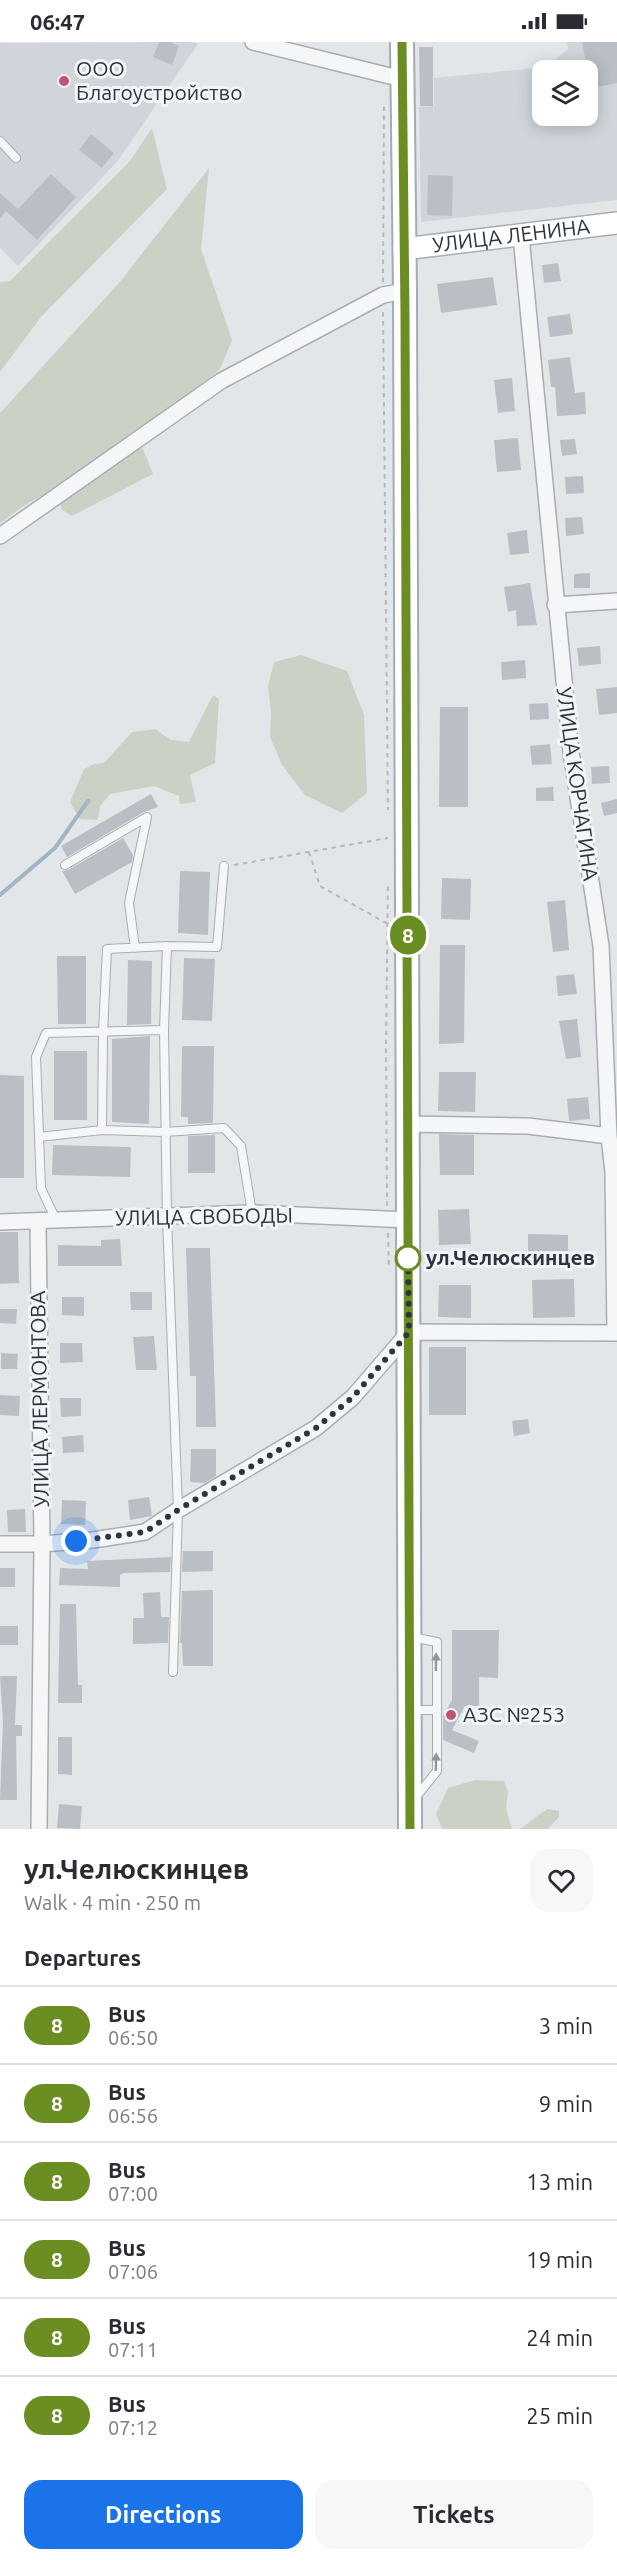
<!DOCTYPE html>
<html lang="en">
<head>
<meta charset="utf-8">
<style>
	:root { --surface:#fff; --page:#f7f7f7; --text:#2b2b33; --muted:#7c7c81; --line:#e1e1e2; --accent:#1a73e8 }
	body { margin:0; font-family:Ubuntu,sans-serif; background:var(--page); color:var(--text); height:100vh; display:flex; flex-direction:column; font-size:22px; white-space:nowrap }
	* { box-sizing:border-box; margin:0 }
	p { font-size:20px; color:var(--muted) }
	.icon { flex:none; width:33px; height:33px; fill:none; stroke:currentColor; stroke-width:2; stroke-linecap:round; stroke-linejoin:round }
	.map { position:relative; height:1787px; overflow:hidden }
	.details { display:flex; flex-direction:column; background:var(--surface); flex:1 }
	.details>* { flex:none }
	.badge { padding:0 12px; border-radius:20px; font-size:21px; line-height:39px }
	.fabs { position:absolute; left:532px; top:18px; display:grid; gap:12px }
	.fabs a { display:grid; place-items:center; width:66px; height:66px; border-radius:12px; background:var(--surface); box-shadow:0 3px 15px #0003; font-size:30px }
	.you { position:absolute; width:30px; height:30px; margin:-15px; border:4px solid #fff; border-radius:50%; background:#1a73e8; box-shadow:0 0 0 9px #1a73e833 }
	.map>.badge { position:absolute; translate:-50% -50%; box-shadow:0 0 0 3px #fff }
	h2 { padding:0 24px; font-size:22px; line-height:54px }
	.round { display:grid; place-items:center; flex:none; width:63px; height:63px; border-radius:18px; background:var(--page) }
	.summary { display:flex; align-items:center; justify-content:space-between; height:102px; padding:0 24px }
	h1 { font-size:28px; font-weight:700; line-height:45px }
	.primary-button { display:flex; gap:12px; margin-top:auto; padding:12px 24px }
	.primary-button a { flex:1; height:69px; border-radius:18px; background:var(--accent); color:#fff; font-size:24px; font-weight:700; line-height:69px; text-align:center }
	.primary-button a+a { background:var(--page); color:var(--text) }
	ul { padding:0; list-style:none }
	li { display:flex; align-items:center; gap:18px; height:78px; padding:0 24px; border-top:2px solid var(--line) }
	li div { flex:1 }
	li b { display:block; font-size:22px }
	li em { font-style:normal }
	li .badge { min-width:66px; font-weight:700; text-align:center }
	.status { display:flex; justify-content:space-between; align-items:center; height:42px; padding:0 30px; background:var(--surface); direction:ltr }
	.status svg { height:16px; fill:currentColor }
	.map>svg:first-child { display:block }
</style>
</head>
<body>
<div class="status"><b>06:47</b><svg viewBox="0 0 49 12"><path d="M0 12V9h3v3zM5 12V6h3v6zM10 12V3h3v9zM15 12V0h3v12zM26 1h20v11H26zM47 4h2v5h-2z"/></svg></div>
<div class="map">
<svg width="617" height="1787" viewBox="0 0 617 1787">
	<rect width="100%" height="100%" fill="#e3e6e9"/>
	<path fill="#d1d5db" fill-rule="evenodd" d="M193 0 198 2 117 120 18 224 0 206V1Z
		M567 0H617V158L421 180 419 65 434 64V36L546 25 568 7ZM543 28H588V74H543Z"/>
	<path fill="#c9d2c5" d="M152 86 167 147 41 275 0 330V240L10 239 130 119Z
		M209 126 201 207 232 298 220 327 131 402 143 407 153 432 72 474 61 467 62 452 70 437 22 465 0 481V371L119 241Z
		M301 613 347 629 364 673 367 751 342 771 305 753 282 723 270 695 271 671 268 644 274 620Z
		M213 653 219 657 215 721 190 733 196 760 180 762 179 754 154 744 110 752 100 764 98 778 80 777 70 760 84 727 94 722 104 721 132 690 155 687 171 698 189 700Z
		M475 1738 504 1739 508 1750 506 1767 512 1787H442L436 1772 448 1746Z
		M547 1767 559 1769V1775L548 1787H520Z"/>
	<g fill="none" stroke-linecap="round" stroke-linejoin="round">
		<path stroke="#a2b5c5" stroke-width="4" d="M0 853 55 806 88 759"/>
	</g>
	<path fill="#babfc5" d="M159 0H170L179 4 172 23 153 15Z
		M582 0H617V41L591 46Z
		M419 5H433V64H420Z
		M91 92 114 111 102 126 79 108Z
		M51 132 76 155 37 198 6 169 0 177V151L18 167Z
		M428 133 453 134 452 174 427 173Z
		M558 221 561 239 544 241 542 223Z
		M493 235 497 263 441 271 437 242Z
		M570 272 573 292 550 295 547 275Z
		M570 315 575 351 585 350 586 372 557 374 555 345H551L548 318Z
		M512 336 515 369 498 371 494 338Z
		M518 396 521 428 497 430 494 398Z
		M575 397 577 412 562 414 560 398Z
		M583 434 584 451 566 452 565 435Z
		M582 475 584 492 566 494 565 476Z
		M527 488 529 511 510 513 507 491Z
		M590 531V546H574V532Z
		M530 541 537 583 517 584 516 568 508 570 504 545Z
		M600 604 601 622 579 624 577 606Z
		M525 618 526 636 502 638 501 620Z
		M617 645V671L599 673 596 647Z
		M548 661 549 677 530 678 529 662Z
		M440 665H468V765H439Z
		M550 702 552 722 532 723 530 704Z
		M609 724 610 741 592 742 591 725Z
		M553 745 554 759H536V746Z
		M151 752 158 765 144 770 67 815 61 804Z
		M617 757V771L604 774 601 761Z
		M123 796 133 813 132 820 75 852 62 829 68 828Z
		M180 829 210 830 208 893 178 891Z
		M442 836 471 837 470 878 441 877Z
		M565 858 569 908 553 910 547 860Z
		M440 903H465L464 1001 439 1002Z
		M57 914H86V982H58Z
		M184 916 215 917 212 979 182 978Z
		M128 918 152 919 151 982 127 983Z
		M574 932 577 952 558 954 556 934Z
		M577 977 581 1015 566 1017 559 979Z
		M150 994 149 1082 112 1080V997Z
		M182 1004H214L213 1081 188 1082V1075H181Z
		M54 1009H87V1078H54Z
		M439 1030H476L475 1070 438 1069Z
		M0 1033 24 1034V1136H0Z
		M588 1055 590 1077 569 1079 567 1057Z
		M439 1092 474 1093V1133H440Z
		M215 1093V1131H188V1094Z
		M53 1103 131 1105 130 1135 52 1133Z
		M469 1167 471 1202 439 1203 438 1168Z
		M0 1190H18L19 1241 0 1242Z
		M528 1192 568 1193V1214L528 1213Z
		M120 1197 122 1224H58V1203L101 1204V1198Z
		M186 1206H210L216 1385H196V1334H190Z
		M574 1237 575 1275 533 1276 532 1238Z
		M439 1243H471V1276L438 1275Z
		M130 1250H152V1268H131Z
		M62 1255H84V1274L62 1273Z
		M0 1267H17L16 1282 0 1281Z
		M154 1294 157 1328H136L133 1295Z
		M60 1301H82L83 1320 60 1321Z
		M429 1305H466V1373H429Z
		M1 1311 18 1312 17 1327H1Z
		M0 1353 20 1354 19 1374 0 1373Z
		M60 1356H81V1374L61 1375Z
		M528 1377 530 1391 514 1394 512 1379Z
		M83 1393 84 1410 63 1411 62 1395Z
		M191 1407H216V1434L205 1441 190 1440Z
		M149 1455 152 1474 130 1478 128 1458Z
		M62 1458 86 1459 85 1483 61 1482Z
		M25 1467 26 1490H8L7 1468Z
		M183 1509H213V1529L182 1530Z
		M171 1515 170 1530 124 1531 120 1533V1545L59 1543 60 1526 88 1527 87 1519Z
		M0 1526H15V1545H0Z
		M213 1548V1624H183L182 1601H180L182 1549Z
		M160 1550 161 1575H169L168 1601 133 1602V1576H144L143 1551Z
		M60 1562H76L78 1643H82V1661H58Z
		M0 1584H18V1603H0Z
		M452 1588H499L498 1636 479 1635V1664H465L452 1688 479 1699 474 1711 443 1698V1674L452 1658Z
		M0 1634H17L15 1683H22V1694H16L17 1758H0L3 1679Z
		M58 1695H72V1733L58 1732Z
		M59 1762 82 1764 80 1787 57 1786Z"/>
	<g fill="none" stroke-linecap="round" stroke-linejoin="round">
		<g stroke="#a8adb3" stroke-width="10">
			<path id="lane" d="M0 99 16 116
				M65 823 147 775 129 861 135 906
				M167 904 217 905 224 824
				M102 1088 165 1090 224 1086 241 1104 252 1171
				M39 1095 102 1088 103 990 107 907 167 904 164 988
				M56 1178 41 1146 36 1015 46 991 164 988 167 1175 178 1468 173 1630
				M411 1595 437 1600V1729L416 1755
				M412 1668H435"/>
		</g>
		<g stroke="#a8adb3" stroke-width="18">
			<path id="street" d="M253 0 402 37
				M521 194 571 710 601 904 609 1094 613 1130 615 1291
				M0 494 221 339 383 253 405 249
				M555 563 617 559
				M408 1082 528 1084 609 1094
				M0 1180 252 1171 408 1178
				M38 1180 42 1502 39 1787
				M0 1502H42L93 1498 145 1490 178 1468 316 1386 353 1355 409 1290 617 1291"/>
		</g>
		<g stroke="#a8adb3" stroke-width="24">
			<g id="secondary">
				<path id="s1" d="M404 207 617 181"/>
			</g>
		</g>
		<g stroke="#a3abb4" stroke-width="26">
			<path id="primary" d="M402 0 405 249 410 1787"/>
		</g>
		<path stroke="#b5b8bd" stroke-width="2" stroke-dasharray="4.5 4.5" stroke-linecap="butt" d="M383 240 384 60
			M383 270 388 768
			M309 810 320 844 388 882
			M234 823 388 796
			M387 1164 386 1002 388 840
			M388 1191 389 1227"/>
		<use href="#lane" stroke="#f5f6f8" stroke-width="8"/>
		<use href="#street" stroke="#f5f6f8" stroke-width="15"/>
		<use href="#secondary" stroke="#fff" stroke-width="21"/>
		<use href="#primary" stroke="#fff" stroke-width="22"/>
	</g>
	<defs><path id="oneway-solid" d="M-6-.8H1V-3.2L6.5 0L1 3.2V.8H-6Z" transform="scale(1.5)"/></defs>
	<g fill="#90969c">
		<use href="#oneway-solid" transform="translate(436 1620) rotate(-89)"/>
		<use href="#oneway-solid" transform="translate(436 1720) rotate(-89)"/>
	</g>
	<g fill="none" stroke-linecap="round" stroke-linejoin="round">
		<g stroke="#fff" stroke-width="14">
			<path id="line" d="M402 0 405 273 410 1787"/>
		</g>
		<use href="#line" stroke="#6b8e23" stroke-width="9"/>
		<path stroke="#2c353f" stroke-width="6" stroke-dasharray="0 10.8" d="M76 1499 145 1490 178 1468 316 1386 353 1355 409 1290 408 1216"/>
	</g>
	<g fill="#bf566d" stroke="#f2f4f7" stroke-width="2">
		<circle cx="64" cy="39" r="6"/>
		<circle cx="451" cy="1673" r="6"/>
	</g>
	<circle fill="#fff" stroke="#6b8e23" stroke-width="3" cx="408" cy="1216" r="12"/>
	<g text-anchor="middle" stroke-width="6" stroke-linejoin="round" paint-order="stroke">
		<g font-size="21" fill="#2c353f" stroke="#f2f4f7" text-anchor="start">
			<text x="76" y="34">ООО<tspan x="76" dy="24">Благоустройство</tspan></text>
			<text x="463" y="1680">АЗС №253</text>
		</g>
		<g font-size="21" fill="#2c353f" stroke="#f2f4f7">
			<text dy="7" stroke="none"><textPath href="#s1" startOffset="108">УЛИЦА ЛЕНИНА</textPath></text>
			<text transform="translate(577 742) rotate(82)" y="7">УЛИЦА КОРЧАГИНА</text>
			<text transform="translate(204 1175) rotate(-1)" y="7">УЛИЦА СВОБОДЫ</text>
			<text transform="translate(40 1357) rotate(-91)" y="7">УЛИЦА ЛЕРМОНТОВА</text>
		</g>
		<g font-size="21" font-weight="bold" fill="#2c353f" stroke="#f2f4f7" text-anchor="start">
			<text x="426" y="1223">ул.Челюскинцев</text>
		</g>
	</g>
</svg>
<div class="fabs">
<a><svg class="icon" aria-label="layers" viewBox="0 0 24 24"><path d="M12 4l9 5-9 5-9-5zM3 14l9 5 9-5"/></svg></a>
</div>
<div class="you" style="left:76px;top:1499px"></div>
<b class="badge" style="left:408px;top:893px;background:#6b8e23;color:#fff">8</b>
</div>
<section class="details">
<div class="summary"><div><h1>ул.Челюскинцев</h1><p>Walk · 4 min · 250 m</p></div><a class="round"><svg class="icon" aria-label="heart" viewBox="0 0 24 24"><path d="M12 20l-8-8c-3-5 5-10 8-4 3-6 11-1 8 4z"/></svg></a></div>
<h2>Departures</h2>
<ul>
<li><span class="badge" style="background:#6b8e23;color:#fff">8</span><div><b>Bus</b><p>06:50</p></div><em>3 min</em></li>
<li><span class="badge" style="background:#6b8e23;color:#fff">8</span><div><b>Bus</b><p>06:56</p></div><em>9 min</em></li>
<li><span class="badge" style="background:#6b8e23;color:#fff">8</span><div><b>Bus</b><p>07:00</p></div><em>13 min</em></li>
<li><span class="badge" style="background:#6b8e23;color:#fff">8</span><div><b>Bus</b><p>07:06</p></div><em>19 min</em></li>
<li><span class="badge" style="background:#6b8e23;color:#fff">8</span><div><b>Bus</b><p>07:11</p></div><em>24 min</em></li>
<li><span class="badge" style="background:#6b8e23;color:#fff">8</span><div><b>Bus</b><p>07:12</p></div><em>25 min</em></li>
</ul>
<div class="primary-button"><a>Directions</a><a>Tickets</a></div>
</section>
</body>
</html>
